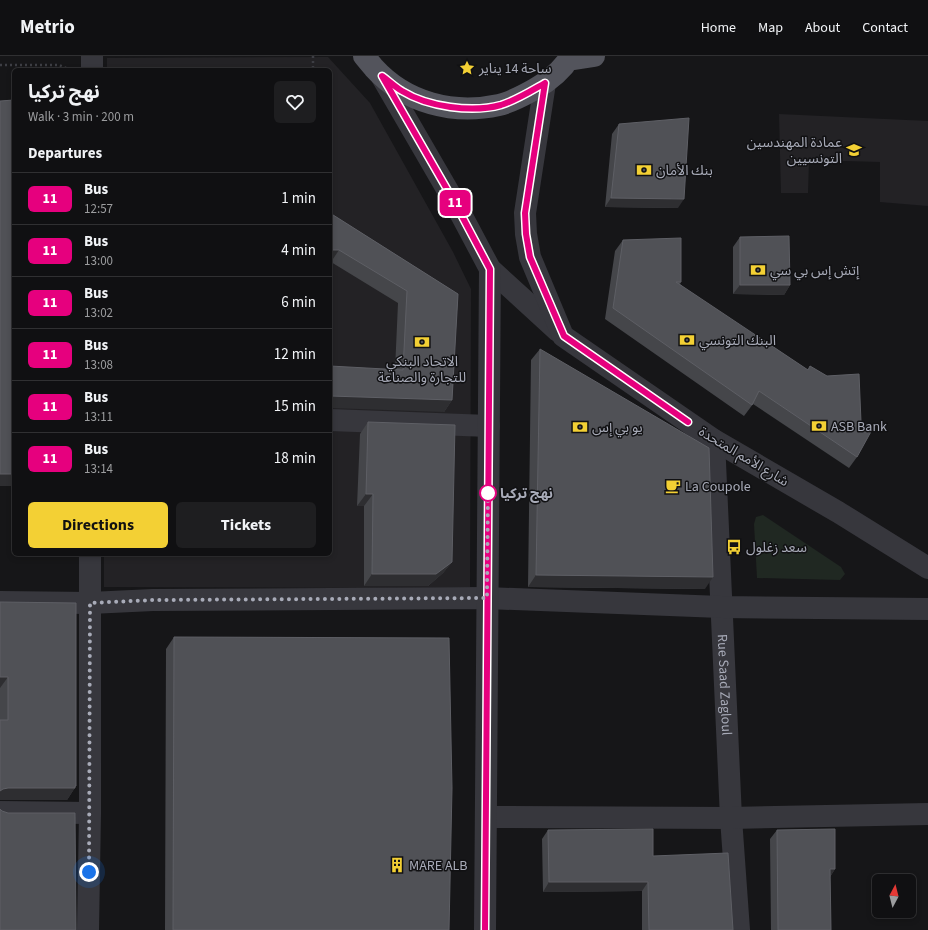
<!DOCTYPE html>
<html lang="en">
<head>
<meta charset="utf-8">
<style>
	:root { --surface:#101012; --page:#1e1e20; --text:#f1f3f6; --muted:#9c9d9f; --line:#303032; --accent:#f3d034 }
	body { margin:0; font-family:"Source Sans 3","Noto Sans Arabic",sans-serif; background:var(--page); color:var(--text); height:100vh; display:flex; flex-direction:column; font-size:15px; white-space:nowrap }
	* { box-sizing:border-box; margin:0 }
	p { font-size:13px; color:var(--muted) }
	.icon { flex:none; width:22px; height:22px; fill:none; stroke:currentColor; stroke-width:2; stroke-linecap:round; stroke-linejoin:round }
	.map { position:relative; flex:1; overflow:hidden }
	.panel { position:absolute; left:12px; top:12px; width:320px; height:488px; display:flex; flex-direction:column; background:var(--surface); border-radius:6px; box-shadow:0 2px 6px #0003,0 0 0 1px var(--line) }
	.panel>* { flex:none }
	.badge { padding:0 8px; border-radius:6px; font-size:14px; line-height:26px }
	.needle { width:26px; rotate:7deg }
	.fabs { position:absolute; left:872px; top:818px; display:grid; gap:8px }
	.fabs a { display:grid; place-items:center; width:44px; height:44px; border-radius:6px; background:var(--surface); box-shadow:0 2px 6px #0003,0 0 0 1px var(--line); font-size:20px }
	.you { position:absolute; width:20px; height:20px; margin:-10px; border:3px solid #fff; border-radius:50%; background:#1a73e8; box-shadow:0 0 0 6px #1a73e833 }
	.map>.badge { position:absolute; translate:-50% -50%; box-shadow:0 0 0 2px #fff }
	h2 { padding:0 16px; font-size:15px; line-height:36px }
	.round { display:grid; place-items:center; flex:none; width:42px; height:42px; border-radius:6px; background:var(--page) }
	.summary { display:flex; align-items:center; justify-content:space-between; height:68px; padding:0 16px }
	h1 { font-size:19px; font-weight:700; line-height:30px }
	.button { display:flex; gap:8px; margin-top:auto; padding:8px 16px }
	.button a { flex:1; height:46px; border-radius:6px; background:var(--accent); color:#111; font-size:16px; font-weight:700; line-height:46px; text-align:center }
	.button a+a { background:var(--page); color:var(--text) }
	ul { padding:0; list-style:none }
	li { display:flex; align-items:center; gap:12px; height:52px; padding:0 16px; border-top:1px solid var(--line) }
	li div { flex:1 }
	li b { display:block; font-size:15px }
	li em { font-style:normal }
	li .badge { min-width:44px; font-weight:700; text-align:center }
	header { display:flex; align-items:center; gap:24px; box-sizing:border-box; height:56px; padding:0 20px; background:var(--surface); border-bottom:1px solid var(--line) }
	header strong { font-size:19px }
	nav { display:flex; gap:22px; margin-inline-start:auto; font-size:14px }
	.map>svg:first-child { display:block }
</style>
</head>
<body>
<header>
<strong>Metrio</strong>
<nav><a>Home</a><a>Map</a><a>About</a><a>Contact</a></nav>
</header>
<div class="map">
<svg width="928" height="874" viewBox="0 0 928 874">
	<rect width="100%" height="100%" fill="#161618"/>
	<path fill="#232225" d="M328 1 370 47 453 196 471 233 470 531 364 532 104 531V498H330V14H107V2Z
		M779 58 928 65V150L880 146V106L809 104 808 137H781Z"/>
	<path fill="#202822" d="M763 459 841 511 845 518 840 524 757 522 754 468 756 461Z"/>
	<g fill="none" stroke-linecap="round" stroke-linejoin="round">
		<path stroke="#3d3e44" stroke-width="2.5" stroke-dasharray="2 3" stroke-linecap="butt" d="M313 0V14
			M0 9H59L68 13"/>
		<g stroke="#37373d" stroke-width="22">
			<path d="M92 14V0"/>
			<path d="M382 21 455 147 490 213 558 275"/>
			<path d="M545 27 525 157 526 178 530 201 563 280 714 384 838 456 928 512"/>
			<path d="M330 364 489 370"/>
			<path id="s1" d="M714 384 731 762 739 874"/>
			<path d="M0 546 90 547 153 544 487 542 721 551 928 553"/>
			<path d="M0 756 90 757"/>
			<path d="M486 761 731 762 928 758"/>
			<path d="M88 874 90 757V498"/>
			<path d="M485 874 490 213"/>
		</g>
		<path stroke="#53545c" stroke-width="22" d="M364 0C367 4 371 8 374 12 406 47 453 59 499 49 512 46 524 39 535 33 549 25 562 14 571 0
			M568 4 594 0"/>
	</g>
	<path fill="#45464a" d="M619 68 678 152 605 151 612 78Z
		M330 157 458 238 452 344 444 356 395 314 398 247 331 206H330Z
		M740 181 790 229 784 239 733 238V191Z
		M623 184 681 226 680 228 857 401 849 412 753 348 744 360 605 263 615 195Z
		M540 293 705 533 528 531 531 304Z
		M368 366 452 506 443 517 428 530H364V450H357L360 378Z
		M0 546 76 730 67 744H0Z
		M174 581 449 874H165L166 593Z
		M548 774 653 800 733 874H642V835L543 836 542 783Z
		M777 774 835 813 830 821 831 874H771L770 783Z"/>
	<path fill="#2e2e31" d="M611 142 684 143 678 152 605 151Z
		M330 194H339L331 206H330Z
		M740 229H790L784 239 733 238Z
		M330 340 452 344 444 356 330 352Z
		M0 418H14V430H0Z
		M366 438H373L364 450H357Z
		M452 506 443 517 428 530H364L372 518Z
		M536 519 713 521 705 533 528 531Z
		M0 621H8L0 632Z
		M76 730 67 744H0V735L3 733 8 732Z
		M830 813H835L829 822Z
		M549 826H648L642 835 543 836Z"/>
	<path fill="#505156" stroke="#5e5f65" d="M14 44V418H0V45Z
		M689 62 684 143 611 142 619 68Z
		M330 157 458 238 452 344 330 340V310L403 314 407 235 339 194H330Z
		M789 180 790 229H740V181Z
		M681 182V226H676L808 314 810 310 827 320 859 318 861 366 873 372 857 401 759 335 752 349 613 252 623 184Z
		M540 293 709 392 713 521 536 519Z
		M368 366 455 369 452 506 436 518H372L373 438H366Z
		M0 546 76 547V730H75V732H8L3 733 0 735V664H8V621H0Z
		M174 581 449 582 452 732 449 874H173Z
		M0 753 2 755 8 757H75L76 874H0Z
		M653 773V800L728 797 733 874H649L648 826H549L548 774Z
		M835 773V813H830L831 874H778L777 774Z"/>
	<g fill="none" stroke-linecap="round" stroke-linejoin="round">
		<g stroke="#fff" stroke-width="9">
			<path id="line" d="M485 874 490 213 455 147 382 20C389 25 395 31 402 35 428 51 472 57 501 49 517 44 531 35 545 27L525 157 526 178 530 201 564 280 688 366"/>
		</g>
		<use href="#line" stroke="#e6007e" stroke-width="6"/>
		<path stroke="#a8abb8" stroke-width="4" stroke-dasharray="0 7.2" d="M89 816 90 547 153 544 487 542 488 430V437"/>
	</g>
	<defs>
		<g id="sight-bare" transform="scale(1.2)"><path d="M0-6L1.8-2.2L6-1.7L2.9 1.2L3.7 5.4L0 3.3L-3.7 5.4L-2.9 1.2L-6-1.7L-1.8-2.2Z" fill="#f3d034" stroke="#111113" stroke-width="2.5" paint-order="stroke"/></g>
		<g id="university-bare" transform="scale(1.2)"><path d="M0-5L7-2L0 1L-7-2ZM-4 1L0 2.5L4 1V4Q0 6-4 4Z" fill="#f3d034" stroke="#111113" stroke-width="2.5" paint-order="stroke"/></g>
		<g id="bank-bare" transform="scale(1.2)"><path d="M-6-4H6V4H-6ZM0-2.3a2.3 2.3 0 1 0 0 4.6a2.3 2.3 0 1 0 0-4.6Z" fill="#f3d034" stroke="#111113" stroke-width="2.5" paint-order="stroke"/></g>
		<g id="cafe-bare" transform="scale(1.2)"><path d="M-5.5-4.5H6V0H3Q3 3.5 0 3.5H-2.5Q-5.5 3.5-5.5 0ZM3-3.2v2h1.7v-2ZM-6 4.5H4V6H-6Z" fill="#f3d034" stroke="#111113" stroke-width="2.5" paint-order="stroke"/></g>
		<g id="bus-bare" transform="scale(1.2)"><path d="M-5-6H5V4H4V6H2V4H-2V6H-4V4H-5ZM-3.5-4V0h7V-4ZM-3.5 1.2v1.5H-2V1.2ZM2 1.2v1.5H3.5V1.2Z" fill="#f3d034" stroke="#111113" stroke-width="2.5" paint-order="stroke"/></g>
		<g id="building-bare" transform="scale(1.2)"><path d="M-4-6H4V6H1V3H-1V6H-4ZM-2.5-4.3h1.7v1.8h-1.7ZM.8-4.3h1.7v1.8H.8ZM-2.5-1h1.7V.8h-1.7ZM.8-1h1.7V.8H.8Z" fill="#f3d034" stroke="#111113" stroke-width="2.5" paint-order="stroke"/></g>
	</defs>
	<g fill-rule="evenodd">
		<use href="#sight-bare" x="467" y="12"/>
		<use href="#university-bare" x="854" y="94"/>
		<use href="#bank-bare" x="644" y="114"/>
		<use href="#bank-bare" x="758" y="214"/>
		<use href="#bank-bare" x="687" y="284"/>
		<use href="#bank-bare" x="422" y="286"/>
		<use href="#bank-bare" x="819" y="370"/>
		<use href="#bank-bare" x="580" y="371"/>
		<use href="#cafe-bare" x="673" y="430"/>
		<use href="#bus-bare" x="734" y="491"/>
		<use href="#building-bare" x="397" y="809"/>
	</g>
	<circle fill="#fff" stroke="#e6007e" stroke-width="2" cx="488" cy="437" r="8"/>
	<g text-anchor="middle" stroke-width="3" stroke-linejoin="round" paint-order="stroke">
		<g font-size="14" fill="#a8abb8" stroke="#111113" text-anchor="start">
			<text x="479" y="17">ساحة 14 يناير</text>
			<text x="842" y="91" text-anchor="end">عمادة المهندسين<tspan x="842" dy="16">التونسيين</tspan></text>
			<text x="656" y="119">بنك الأمان</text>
			<text x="770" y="219">إتش إس بي سي</text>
			<text x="699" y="289">البنك التونسي</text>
			<text x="422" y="310" text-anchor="middle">الاتحاد البنكي<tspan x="422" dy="16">للتجارة والصناعة</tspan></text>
			<text x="831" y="375">ASB Bank</text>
			<text x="592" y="376">يو بي إس</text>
			<text x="685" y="435">La Coupole</text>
			<text x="746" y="496">سعد زغلول</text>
			<text x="409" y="814">MARE ALB</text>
		</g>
		<g font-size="14" fill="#a8abb8" stroke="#111113">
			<text transform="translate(744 400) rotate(31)" y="5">شارع الأمم المتحدة</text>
			<text dy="5" stroke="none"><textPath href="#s1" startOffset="245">Rue Saad Zagloul</textPath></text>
		</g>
		<g font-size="14" font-weight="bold" fill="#a8abb8" stroke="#111113" text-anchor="start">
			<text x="500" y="442">نهج تركيا</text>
		</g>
	</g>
</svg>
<div class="fabs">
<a><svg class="needle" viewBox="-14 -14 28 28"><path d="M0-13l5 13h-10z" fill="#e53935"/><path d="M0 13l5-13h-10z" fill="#9c9d9f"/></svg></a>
</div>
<div class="you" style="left:89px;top:816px"></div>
<b class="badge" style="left:455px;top:147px;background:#e6007e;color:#fff">11</b>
<section class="panel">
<div class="summary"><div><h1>نهج تركيا</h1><p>Walk · 3 min · 200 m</p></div><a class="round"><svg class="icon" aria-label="heart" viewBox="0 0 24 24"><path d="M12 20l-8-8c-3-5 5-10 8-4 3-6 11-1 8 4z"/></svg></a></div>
<h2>Departures</h2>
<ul>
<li><span class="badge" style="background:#e6007e;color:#fff">11</span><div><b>Bus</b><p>12:57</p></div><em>1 min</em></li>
<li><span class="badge" style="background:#e6007e;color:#fff">11</span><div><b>Bus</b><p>13:00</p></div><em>4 min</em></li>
<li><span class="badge" style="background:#e6007e;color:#fff">11</span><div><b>Bus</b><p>13:02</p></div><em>6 min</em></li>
<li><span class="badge" style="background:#e6007e;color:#fff">11</span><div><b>Bus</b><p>13:08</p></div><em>12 min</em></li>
<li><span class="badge" style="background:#e6007e;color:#fff">11</span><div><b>Bus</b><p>13:11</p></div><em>15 min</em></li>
<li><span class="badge" style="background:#e6007e;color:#fff">11</span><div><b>Bus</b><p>13:14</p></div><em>18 min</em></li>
</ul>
<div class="button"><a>Directions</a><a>Tickets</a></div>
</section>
</div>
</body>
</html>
